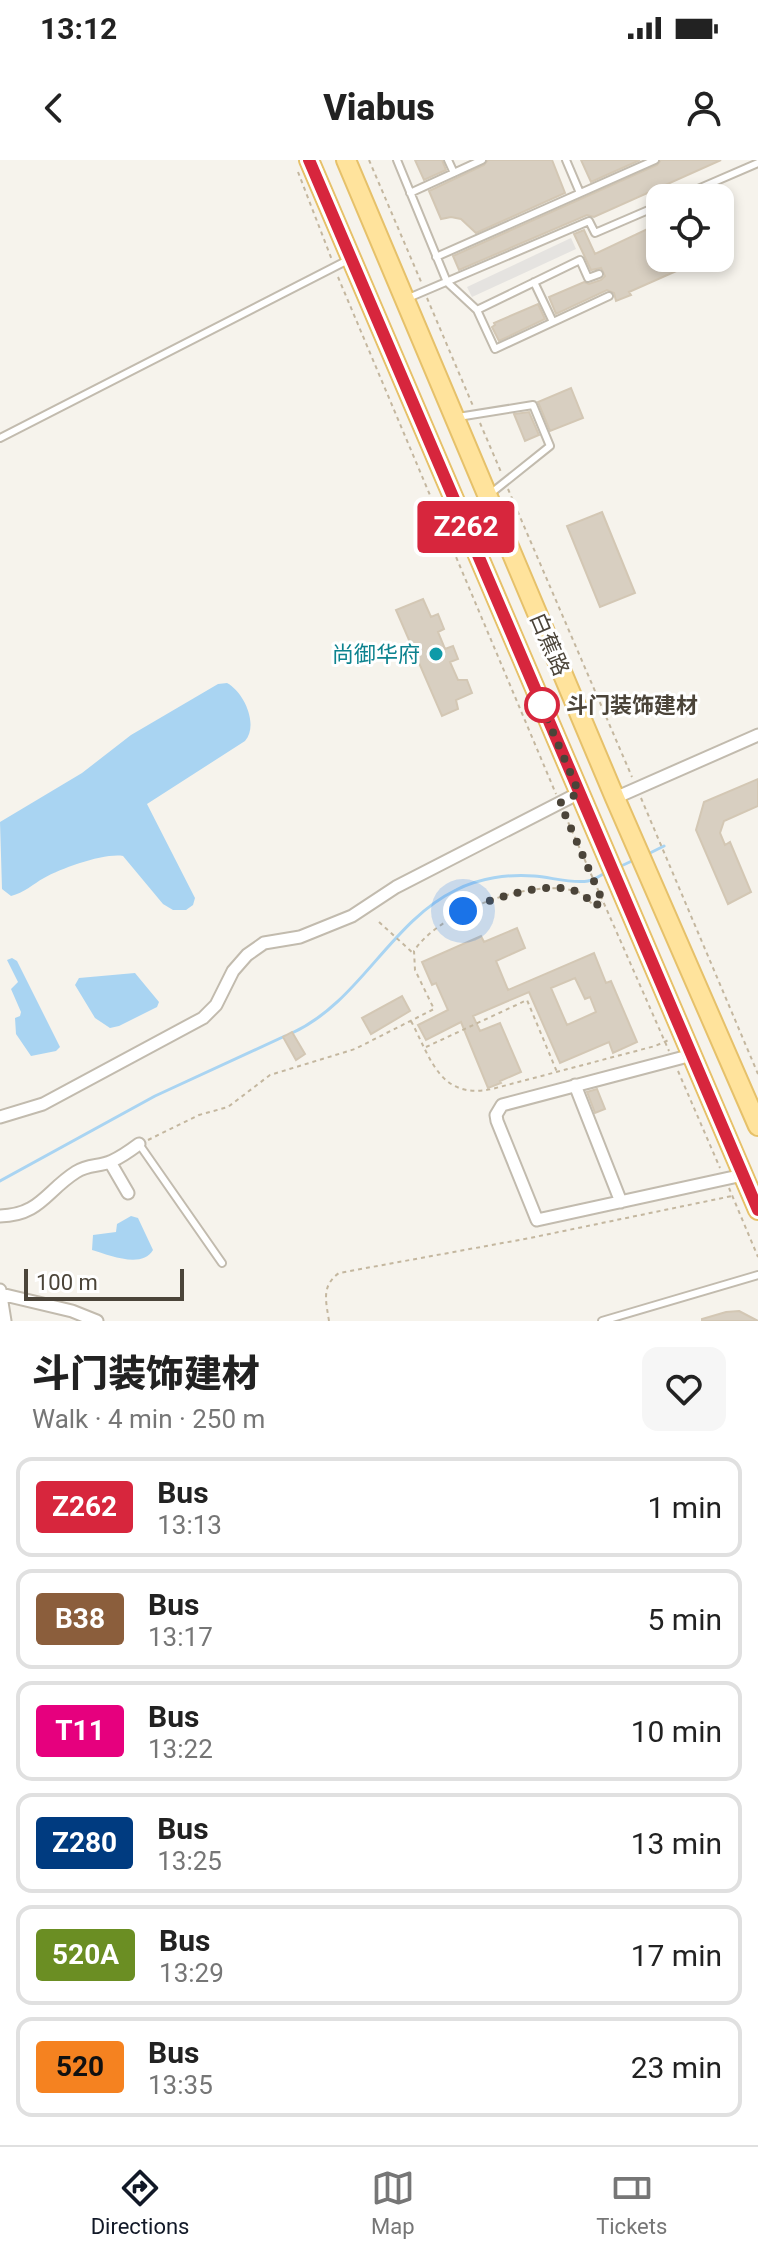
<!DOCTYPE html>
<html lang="en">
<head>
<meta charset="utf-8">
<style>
	:root { --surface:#fff; --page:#f6f6f6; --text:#222; --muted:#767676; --line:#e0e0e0; --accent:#111827 }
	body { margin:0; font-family:Roboto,"Noto Sans SC",sans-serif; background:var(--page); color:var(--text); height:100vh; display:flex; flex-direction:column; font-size:30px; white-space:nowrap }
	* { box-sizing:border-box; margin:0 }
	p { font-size:26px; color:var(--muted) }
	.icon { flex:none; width:44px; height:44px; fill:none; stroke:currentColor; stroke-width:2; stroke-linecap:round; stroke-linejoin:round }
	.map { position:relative; height:1161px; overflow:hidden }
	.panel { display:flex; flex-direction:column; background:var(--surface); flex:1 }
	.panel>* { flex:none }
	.badge { padding:0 16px; border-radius:6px; font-size:28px; line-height:52px }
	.fabs { position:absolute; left:646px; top:24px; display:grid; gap:16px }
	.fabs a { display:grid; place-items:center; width:88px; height:88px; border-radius:16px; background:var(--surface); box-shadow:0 4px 12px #0003; font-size:40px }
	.scale { position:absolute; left:24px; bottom:20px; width:160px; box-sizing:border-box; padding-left:8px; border:4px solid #4b4439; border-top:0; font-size:22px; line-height:28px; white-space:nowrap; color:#4b4439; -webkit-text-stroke:6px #fff; paint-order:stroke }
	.you { position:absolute; width:40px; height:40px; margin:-20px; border:6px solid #fff; border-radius:50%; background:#1a73e8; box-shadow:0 0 0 12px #1a73e833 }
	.map>.badge { position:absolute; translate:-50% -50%; box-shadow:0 0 0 4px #fff }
	.round { display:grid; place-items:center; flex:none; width:84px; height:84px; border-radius:16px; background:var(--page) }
	.summary { display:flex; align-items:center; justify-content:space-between; height:136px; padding:0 32px }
	h1 { font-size:38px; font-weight:800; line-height:60px }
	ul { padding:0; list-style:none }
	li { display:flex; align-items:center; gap:24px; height:100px; margin:0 16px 12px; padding:0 16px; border:4px solid var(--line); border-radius:16px }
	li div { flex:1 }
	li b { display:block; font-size:30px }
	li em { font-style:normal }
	li .badge { min-width:88px; font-weight:700; text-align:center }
	.status { display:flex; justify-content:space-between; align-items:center; height:56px; padding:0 40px; background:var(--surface); direction:ltr }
	.status svg { height:22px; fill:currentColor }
	header { display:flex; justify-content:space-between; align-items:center; height:104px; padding:0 32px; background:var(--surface); font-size:36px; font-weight:800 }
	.tabs { display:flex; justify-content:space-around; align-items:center; height:112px; border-top:2px solid var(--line); background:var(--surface); font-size:22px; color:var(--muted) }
	.tabs a { display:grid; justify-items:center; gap:4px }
	.tabs .active { color:var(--accent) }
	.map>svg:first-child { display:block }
</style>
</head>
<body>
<div class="status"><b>13:12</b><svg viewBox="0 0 49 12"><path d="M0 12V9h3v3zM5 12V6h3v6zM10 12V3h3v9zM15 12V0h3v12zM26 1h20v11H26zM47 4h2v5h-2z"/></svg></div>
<header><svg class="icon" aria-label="back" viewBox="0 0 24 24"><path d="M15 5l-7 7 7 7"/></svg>Viabus<svg class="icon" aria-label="person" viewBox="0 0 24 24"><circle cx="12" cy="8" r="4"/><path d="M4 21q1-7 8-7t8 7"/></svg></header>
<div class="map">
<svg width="758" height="1161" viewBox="0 0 758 1161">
	<rect width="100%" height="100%" fill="#f6f3ec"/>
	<path fill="#e5e3e0" d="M571 78 576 89 472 137 467 127Z"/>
	<path fill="#a9d4f2" d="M227 523C244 532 259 565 245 581L147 644 195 738 193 745 186 750H173L163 744 123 696C104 693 62 708 44 718 33 724 24 733 11 736L2 729 0 662 82 613 131 575 218 524Z
		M12 798 17 801 60 887 56 891 31 896 16 874 15 858 20 856 21 852 11 829 18 822 7 800Z
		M135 813 159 842 157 847 119 866 110 868 95 858 75 825 79 818Z
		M131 1056 138 1058 153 1090C142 1109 109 1095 92 1090L93 1075 116 1072 117 1064Z"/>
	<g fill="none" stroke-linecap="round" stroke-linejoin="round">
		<path stroke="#a9d4f2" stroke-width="3" d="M648 694 664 686
			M619 707 634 700
			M292 873C360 842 390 762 456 730 479 718 508 714 534 716 550 717 572 724 588 721 594 720 600 716 605 713
			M0 1021 155 936 285 876"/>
	</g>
	<path fill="#d8cfc1" stroke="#d3c7b4" stroke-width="2" fill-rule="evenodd" d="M415 0H442L446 10 424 20Z
		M488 0H552L565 33 476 73 461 59 451 57 441 59 429 31 484 5Z
		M581 0H640L591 22Z
		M661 0H721L594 57 587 55 459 110 453 96 657 5Z
		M660 63V98H676L681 109 629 132 631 135 616 141 614 133 607 130 556 154 549 137 584 122 589 124 601 120 605 116 601 108 591 110 574 74 584 70 595 94Z
		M538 144 545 159 499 181 492 167 495 165 494 163Z
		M571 228 583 258 550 271 538 242Z
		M529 252 539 275 525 281 514 254Z
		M602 352 635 433 600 447 567 366Z
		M423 439 431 457 438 454 444 469 438 472 445 489 453 486 458 499 450 502 458 520H467L472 533 456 540 458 549 442 556 396 450Z
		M758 619V646L724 661 720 673 725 685 730 682 751 732 728 744 696 670 704 642Z
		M517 768 525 788 496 801 508 830 594 793 606 823 611 821 637 882 613 893 609 882 560 903 529 832 473 856 480 871 500 863 521 912 500 921 501 923 488 928 461 862 426 880 418 865 448 850 436 823 432 825 422 802 481 776 484 782ZM575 818 585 839 590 837 596 852 567 865 551 828Z
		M402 836 410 851 371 874 362 858Z
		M292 872 305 894 296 900 283 877Z
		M597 929 605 949 595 953 587 932Z
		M739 1151 758 1161H702V1159L726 1152Z"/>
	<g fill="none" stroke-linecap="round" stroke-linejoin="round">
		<g stroke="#c2bbae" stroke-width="10">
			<path id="service" d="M397 0 447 122 477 150 495 189 609 136
				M448 0 454 13
				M566 0 580 33
				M410 33 482 0
				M677 38 758 3
				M436 97 655 0
				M534 122 553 162
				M406 139 589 61 595 73 660 45
				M477 150 580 100 588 118 599 114
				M458 257 533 245 550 286 490 334
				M0 278 348 100
				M139 984 222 1103
				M602 1161 758 1115"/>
		</g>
		<g stroke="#c2bbae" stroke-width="15">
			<path id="minor" d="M615 638 758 575
				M692 895 502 945 496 955 497 961 537 1060 743 1015
				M575 925 621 1042
				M0 957 43 944 203 858 216 845 233 811 247 795 264 783 300 777 352 756 396 727 579 633
				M110 1002 128 1033
				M0 1056C40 1055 46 1031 76 1012 89 1004 99 1007 112 1001 121 997 131 990 139 984
				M0 1130 5 1161
				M1 1134 72 1151 97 1161"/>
		</g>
		<g stroke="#e6c16a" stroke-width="22">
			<path id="primary" d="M309 0 758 1050
				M346 0 615 638 758 966"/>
		</g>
		<path stroke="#c4b79f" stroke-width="2" stroke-dasharray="4 4" stroke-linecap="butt" d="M369 0 422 124
			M298 12 332 100
			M338 117 556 634
			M427 138 473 246
			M480 263 501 312
			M508 329 632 617
			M641 638 758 914
			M565 655 669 891
			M379 762 413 793
			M411 861C431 899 440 940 492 929L655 886 671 879
			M426 887 527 840 557 912
			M678 911 720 1008
			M148 980 199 955 228 947 270 915 355 889 434 849 415 810 414 791C439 752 530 718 575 731 584 733 588 740 594 746L602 742
			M729 1028 758 1097
			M329 1161C326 1141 321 1126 339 1113L530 1078 732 1036"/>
		<use href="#service" stroke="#fff" stroke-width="6"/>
		<use href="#minor" stroke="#fff" stroke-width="11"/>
		<use href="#primary" stroke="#ffe39c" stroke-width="18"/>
	</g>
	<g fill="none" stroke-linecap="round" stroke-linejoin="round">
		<g stroke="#fff" stroke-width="18">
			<path id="line" d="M309 0 758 1050"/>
		</g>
		<use href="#line" stroke="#d7263d" stroke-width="12"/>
		<path stroke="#4b4439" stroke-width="8" stroke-dasharray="0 14.4" d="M463 751C491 739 551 718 580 733 586 736 590 741 594 746L603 742 560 643 579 633 537 535 542 545"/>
	</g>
	<circle fill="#0f9aa8" stroke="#fff" stroke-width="3" cx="436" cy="494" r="8"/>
	<circle fill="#fff" stroke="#d7263d" stroke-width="4" cx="542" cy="545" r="16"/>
	<g text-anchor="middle" stroke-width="6" stroke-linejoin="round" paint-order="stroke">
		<g font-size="22" fill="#4b4439" stroke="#fff">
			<text transform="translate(550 484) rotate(67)" y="8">白蕉路</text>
		</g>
		<g font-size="22" fill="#0d838f" stroke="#fff" text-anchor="end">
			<text x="420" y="502">尚御华府</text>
		</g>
		<g font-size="22" font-weight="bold" fill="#4b4439" stroke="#fff" text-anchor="start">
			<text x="566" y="553">斗门装饰建材</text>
		</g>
	</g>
</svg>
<div class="fabs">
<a><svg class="icon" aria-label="locate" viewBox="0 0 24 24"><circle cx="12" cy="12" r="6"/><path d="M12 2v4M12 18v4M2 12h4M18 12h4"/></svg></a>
</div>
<div class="scale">100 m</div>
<div class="you" style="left:463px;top:751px"></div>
<b class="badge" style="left:466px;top:367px;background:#d7263d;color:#fff">Z262</b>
</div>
<section class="panel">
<div class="summary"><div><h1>斗门装饰建材</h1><p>Walk · 4 min · 250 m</p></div><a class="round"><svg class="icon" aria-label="heart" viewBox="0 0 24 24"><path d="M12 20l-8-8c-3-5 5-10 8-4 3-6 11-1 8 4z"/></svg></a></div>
<ul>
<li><span class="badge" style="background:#d7263d;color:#fff">Z262</span><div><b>Bus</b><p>13:13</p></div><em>1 min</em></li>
<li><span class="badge" style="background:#8b5e3c;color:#fff">B38</span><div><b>Bus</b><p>13:17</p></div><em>5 min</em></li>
<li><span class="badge" style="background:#e6007e;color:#fff">T11</span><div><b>Bus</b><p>13:22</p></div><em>10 min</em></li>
<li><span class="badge" style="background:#003b80;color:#fff">Z280</span><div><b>Bus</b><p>13:25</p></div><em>13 min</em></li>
<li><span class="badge" style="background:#6b8e23;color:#fff">520A</span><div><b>Bus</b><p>13:29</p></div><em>17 min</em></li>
<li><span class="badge" style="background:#f58220;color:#111">520</span><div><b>Bus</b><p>13:35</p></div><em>23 min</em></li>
</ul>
</section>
<nav class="tabs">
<a class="active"><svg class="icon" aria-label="directions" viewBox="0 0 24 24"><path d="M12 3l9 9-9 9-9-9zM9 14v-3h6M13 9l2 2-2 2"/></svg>Directions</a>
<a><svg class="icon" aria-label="map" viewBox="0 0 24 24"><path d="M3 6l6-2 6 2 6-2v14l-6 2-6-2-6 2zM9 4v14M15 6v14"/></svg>Map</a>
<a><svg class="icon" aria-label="tickets" viewBox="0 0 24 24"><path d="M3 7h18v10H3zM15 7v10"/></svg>Tickets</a>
</nav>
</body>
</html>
